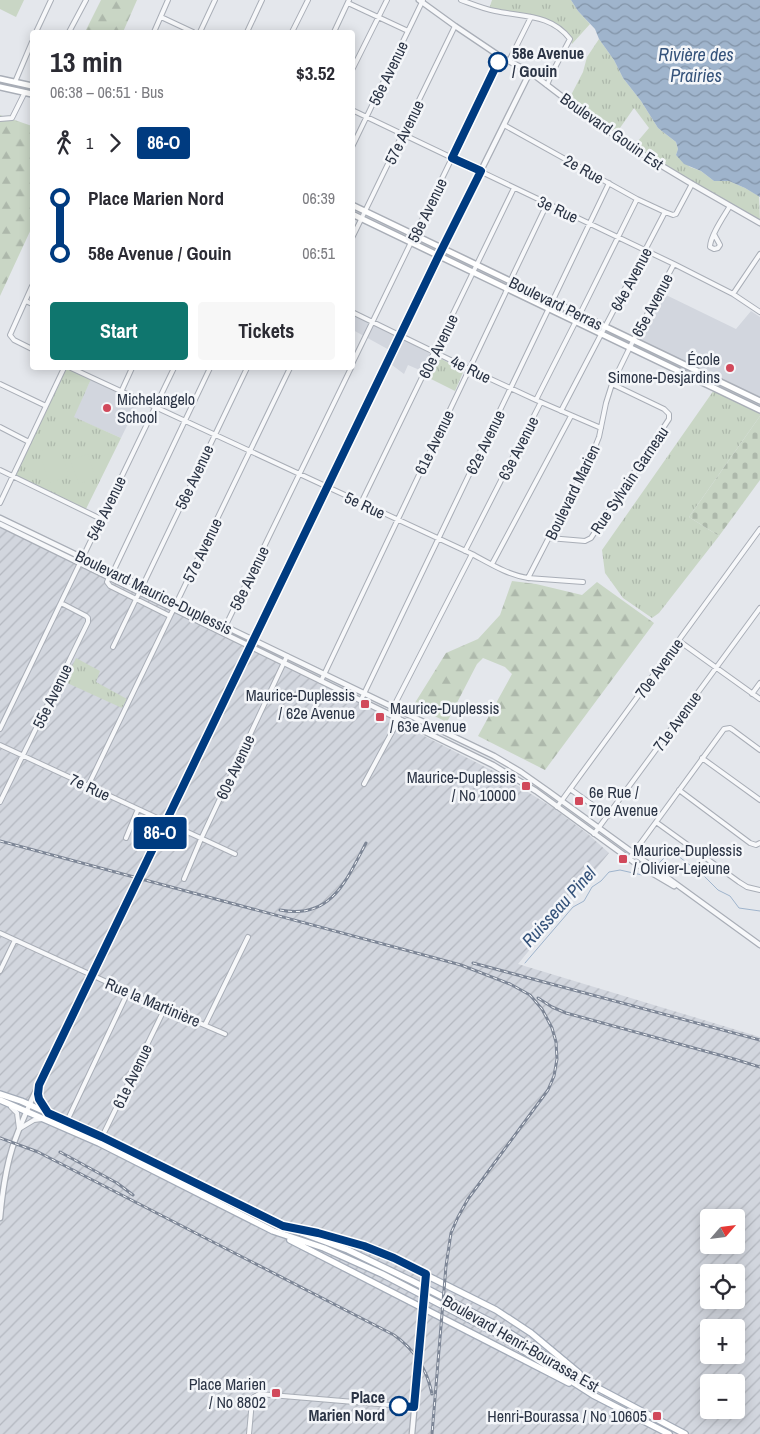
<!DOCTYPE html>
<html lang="en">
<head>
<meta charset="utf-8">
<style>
	:root { --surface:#fff; --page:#f7f7f7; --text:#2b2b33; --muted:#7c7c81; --accent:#0f766e }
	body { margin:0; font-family:"Archivo Narrow",sans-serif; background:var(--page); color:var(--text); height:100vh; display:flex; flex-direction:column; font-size:19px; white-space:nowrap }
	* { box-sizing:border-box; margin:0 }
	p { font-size:16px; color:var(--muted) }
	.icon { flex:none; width:28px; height:28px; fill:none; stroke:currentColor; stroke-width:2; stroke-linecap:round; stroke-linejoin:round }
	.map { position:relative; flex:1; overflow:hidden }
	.drawer { position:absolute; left:30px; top:30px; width:325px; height:340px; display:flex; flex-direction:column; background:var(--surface); border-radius:5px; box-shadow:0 2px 12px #0003 }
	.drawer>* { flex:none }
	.badge { padding:0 10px; border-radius:4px; font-size:18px; line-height:32px }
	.needle { width:32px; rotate:62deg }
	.buttons { position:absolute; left:700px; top:1209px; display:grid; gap:10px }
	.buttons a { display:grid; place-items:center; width:45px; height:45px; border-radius:5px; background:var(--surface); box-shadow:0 2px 12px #0003; font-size:25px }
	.map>.badge { position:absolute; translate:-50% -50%; box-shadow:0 0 0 2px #fff }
	.legs { display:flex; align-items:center; gap:8px; height:55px; padding:0 20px; font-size:16px }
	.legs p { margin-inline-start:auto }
	.overview { display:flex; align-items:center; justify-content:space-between; height:85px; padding:0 20px }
	h1 { font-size:28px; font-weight:700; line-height:38px }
	.cta { display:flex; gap:10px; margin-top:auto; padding:10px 20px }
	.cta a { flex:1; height:58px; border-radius:5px; background:var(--accent); color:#fff; font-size:20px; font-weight:700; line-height:58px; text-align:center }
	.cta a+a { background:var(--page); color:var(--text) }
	ul { padding:0 20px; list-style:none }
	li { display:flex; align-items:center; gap:18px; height:55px; font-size:19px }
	li i { display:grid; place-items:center; width:8px; height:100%; margin:0 6px; background:currentColor }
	li i::after { content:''; width:12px; height:12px; margin:-6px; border:4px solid; border-radius:50%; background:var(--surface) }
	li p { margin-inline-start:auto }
	li:first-child i { background:linear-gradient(#0000 50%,currentColor 0) }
	li:last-child i { background:linear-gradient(currentColor 50%,#0000 0) }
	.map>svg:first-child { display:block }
</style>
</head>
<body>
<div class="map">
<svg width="760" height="1434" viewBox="0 0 760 1434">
	<defs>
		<pattern id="industrial-furrows" width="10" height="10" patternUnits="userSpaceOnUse" patternTransform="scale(1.25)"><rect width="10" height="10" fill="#d2d6de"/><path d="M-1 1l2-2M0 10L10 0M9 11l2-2" fill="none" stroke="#b4b8c0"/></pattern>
		<pattern id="grass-tufts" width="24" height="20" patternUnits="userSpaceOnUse" patternTransform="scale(1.25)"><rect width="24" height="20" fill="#c9d6c5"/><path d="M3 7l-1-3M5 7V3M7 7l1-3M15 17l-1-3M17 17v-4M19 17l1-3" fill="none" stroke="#adb8ab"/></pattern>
		<pattern id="forest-firs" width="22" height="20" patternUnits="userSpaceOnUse" patternTransform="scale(1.25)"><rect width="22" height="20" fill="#c9d6c5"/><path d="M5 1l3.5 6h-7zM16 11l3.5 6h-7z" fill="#adb8ab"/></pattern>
		<pattern id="cemetery-stones" width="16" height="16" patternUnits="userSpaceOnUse" patternTransform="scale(1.25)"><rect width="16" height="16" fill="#c9d6c5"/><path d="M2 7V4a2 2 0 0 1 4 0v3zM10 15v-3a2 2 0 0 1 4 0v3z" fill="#adb8ab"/></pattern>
		<pattern id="water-waves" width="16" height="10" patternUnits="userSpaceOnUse" patternTransform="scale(1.25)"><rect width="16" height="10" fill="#9fb4cc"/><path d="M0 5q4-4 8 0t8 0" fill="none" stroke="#8293a7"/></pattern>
	</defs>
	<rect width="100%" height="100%" fill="#e4e7ec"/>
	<path fill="#d2d6de" d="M662 293 736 329 751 311 760 317V397L639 339V337Z
		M352 312 429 353 430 354 422 371 408 365 404 374 388 362 393 352 353 330Z
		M92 377 140 399 121 438 73 417Z"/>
	<path fill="url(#industrial-furrows)" fill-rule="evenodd" d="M0 524 279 662 497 773 552 807 588 834 609 853 518 964 760 1037V1434H0ZM709 1218H736V1245H709ZM709 1272H736V1300H709ZM709 1328H736V1355H709ZM709 1382H736V1410H709Z"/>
	<path fill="url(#grass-tufts)" d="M492 0H571L578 11 590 24 572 44 570 39 552 23 489 9Z
		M599 39 614 60 623 78 641 101 658 128 676 142 678 149 676 155 690 167 701 171 714 181H729L745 188 759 196 760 223 632 148 649 128 634 108 615 135 568 101 583 72 587 57Z
		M439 358 464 370 455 391 427 377 436 360Z
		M64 368H71L92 377 74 417 121 438 85 511 13 476Z
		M714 390 760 413V416L689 517 719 536 659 613 652 618 623 598 605 573 602 550Z
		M76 658 100 671 96 682 127 699 122 708 65 682Z"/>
	<path fill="url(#forest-firs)" d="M101 0H137L123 32H85Z
		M0 115 32 126V227L0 296Z
		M512 581 536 584 582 595 597 582 654 623 545 770 478 736 512 674 505 667 483 658 477 664 447 722 413 706 446 653 478 639 500 615Z"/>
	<path fill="url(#cemetery-stones)" d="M760 416V480L719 536 689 517Z"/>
	<path fill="#c9d6c5" d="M0 0H24L16 17 0 9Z
		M59 445 69 476 49 483 39 451Z
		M88 454 96 478 79 484 70 460Z"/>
	<path fill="url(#water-waves)" d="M571 0H760V197L745 188 729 181H714L701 171 684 164 676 155 678 149 676 142 658 128 641 101 623 78 614 60 599 39 595 29 578 11Z"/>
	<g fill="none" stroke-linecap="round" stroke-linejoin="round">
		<path stroke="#9fb4cc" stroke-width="1" d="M659 863 669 853 673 852 704 876 718 890 730 896 739 908 760 911
			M525 963 573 907 584 901 592 887 601 881 609 872 620 870 642 875"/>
		<g stroke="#a9aeb7" stroke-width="6">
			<path id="minor" d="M461 0C472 4 484 9 495 11 523 17 551 14 570 39L552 73 547 85
				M348 3 408 31
				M161 17 193 32
				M36 32 51 0
				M69 32 86 0
				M154 32 168 0
				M200 32 215 0
				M247 32 262 0
				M292 32 308 0
				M334 32 349 0
				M509 61 531 17
				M352 70 387 0
				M15 82 32 42
				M352 110 674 264 733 294 760 312
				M0 119 12 118 25 92
				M504 125 637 199 665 212
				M352 147 423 0
				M714 234 720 245 718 248 714 249 710 247C710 236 724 216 730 206
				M352 238 455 26
				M32 286 10 335 14 340 32 349
				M733 294 760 254
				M26 301 32 304
				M352 312 469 369 536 400
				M580 314 637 199
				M576 321 536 400 601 428
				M352 364 501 57
				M71 368 472 554C489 563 508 575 528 578L583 582
				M0 384 46 406
				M122 390 132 368
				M561 411 665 212 673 215 676 214 692 184
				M0 427 29 442
				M0 470 101 519
				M0 503 64 368
				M361 503 514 188
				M549 538 585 541 591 538 669 419V414L664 409 612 384
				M465 551 541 402
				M492 564 571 416
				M113 572 210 368
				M109 577 107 582 110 586 170 616
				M528 578 593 452 599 437 606 403 612 384 633 341 674 264
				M142 587 247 368
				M225 627 351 368
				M679 641 760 699
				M113 647 140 591
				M321 681 505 294 513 275 547 204
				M752 694 760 683
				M361 700 609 183
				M0 729 174 368
				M0 745 235 854
				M702 758 760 800
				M364 784 399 719 395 705 396 702 472 554
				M88 786 290 368
				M570 789 608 816
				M679 790 750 843 756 845 760 843
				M0 802 88 622V618L86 616 61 603
				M557 807 760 529
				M656 822 739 882 747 887 760 890
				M594 834 760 608
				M126 838 138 809
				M158 838 166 833 181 829
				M629 859 724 729 730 728 733 730 760 750
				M184 879 201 839 287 656
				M0 933 146 1000 225 1034
				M0 971 15 940
				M205 1025 248 937
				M11 1107 17 1113 19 1129 34 1120 42 1119
				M67 1121 128 992
				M101 1139 165 1008
				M249 1434 252 1401 254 1397 259 1394 414 1407"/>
		</g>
		<g stroke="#a9aeb7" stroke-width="7">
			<path id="tertiary" d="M419 0 455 26 501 57 530 72 589 117 632 148 692 184 760 223
				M0 518 494 756 521 772 548 791 760 945
				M0 524 493 765 536 791 635 863 674 886
				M39 1090V1099L47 1112
				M0 1218C2 1195 5 1172 12 1149 17 1132 25 1115 32 1099L439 255 530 72
				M412 1434 424 1302"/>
		</g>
		<g stroke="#a9aeb7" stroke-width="8">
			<path id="secondary" d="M0 79 32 86
				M0 87 32 94
				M352 205 760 401
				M352 214 760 410"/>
		</g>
		<g stroke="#a3abb8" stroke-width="8">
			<path id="primary" d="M0 1094 21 1101 102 1137 283 1226 348 1250 412 1281 497 1325 596 1387 685 1434
				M0 1100 99 1143 273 1231 324 1248 382 1274 499 1335 593 1395 669 1434
				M302 1230 346 1240 382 1253 496 1310 531 1333 579 1373
				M290 1240 569 1383"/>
		</g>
		<use href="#minor" stroke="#f7f8fa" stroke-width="4"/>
		<use href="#tertiary" stroke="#f7f8fa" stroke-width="4.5"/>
		<use href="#secondary" stroke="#fff" stroke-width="5"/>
		<use href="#primary" stroke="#fff" stroke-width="5.5"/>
		<g stroke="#7d8696" stroke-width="3">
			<path id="rail" d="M0 841 461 965 510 984 530 995 542 1009 552 1028 556 1042 557 1059 554 1076 548 1090 468 1199 458 1217 451 1233 446 1266 432 1434
				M280 910C331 920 346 881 366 843
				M473 963 760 1040
				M538 998 552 1007 566 1013 734 1059 760 1067
				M0 1138 38 1152 394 1335C414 1349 427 1369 432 1394
				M60 1152 117 1183 133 1195"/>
		</g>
		<use href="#rail" stroke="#f4f6f9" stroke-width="1" stroke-dasharray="4" stroke-linecap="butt"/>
		<g stroke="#a9aeb7" stroke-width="7" stroke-linecap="butt">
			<path id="tertiary-bridge" d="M424 1302 426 1281"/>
		</g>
		<use href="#tertiary-bridge" stroke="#f7f8fa" stroke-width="4.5"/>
	</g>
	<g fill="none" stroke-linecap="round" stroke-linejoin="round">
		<g stroke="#fff" stroke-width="11">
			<path id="line-1" d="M399 1406 414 1407 426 1274 394 1258 364 1246 318 1233 283 1226 102 1137 48 1113 39 1099 38 1094 39 1085 439 255 481 171 452 158 498 62"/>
		</g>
		<use href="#line-1" stroke="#003b80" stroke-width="8"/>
	</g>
	<g fill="#fff" stroke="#003b80" stroke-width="2.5">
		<circle cx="498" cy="62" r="9"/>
		<circle cx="399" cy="1406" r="9"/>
	</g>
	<g fill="#d1495b" stroke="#f4f6f9" stroke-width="2">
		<circle cx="730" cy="368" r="5"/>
		<circle cx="107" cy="408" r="5"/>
		<rect x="360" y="699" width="10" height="10" rx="2.5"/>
		<rect x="375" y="712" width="10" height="10" rx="2.5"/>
		<rect x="521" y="781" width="10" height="10" rx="2.5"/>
		<rect x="574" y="796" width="10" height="10" rx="2.5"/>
		<rect x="618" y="854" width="10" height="10" rx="2.5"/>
		<rect x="271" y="1388" width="10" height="10" rx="2.5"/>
		<rect x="652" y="1411" width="10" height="10" rx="2.5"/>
	</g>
	<g text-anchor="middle" stroke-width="5" stroke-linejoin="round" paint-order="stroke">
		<g font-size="16" font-weight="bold" fill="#2b3445" stroke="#f4f6f9" text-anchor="start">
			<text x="512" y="59">58e Avenue<tspan x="512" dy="18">/ Gouin</tspan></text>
			<text x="385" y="1403" text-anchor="end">Place<tspan x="385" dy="18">Marien Nord</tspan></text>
		</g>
		<g font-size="16" fill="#2b3445" stroke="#f4f6f9">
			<text transform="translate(388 73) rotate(-64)" y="6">56e Avenue</text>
			<text transform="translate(612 131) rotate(35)" y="6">Boulevard Gouin Est</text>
			<text transform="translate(404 132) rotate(-64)" y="6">57e Avenue</text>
			<text transform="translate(584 169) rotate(29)" y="6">2e Rue</text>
			<text transform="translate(558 209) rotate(25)" y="6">3e Rue</text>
			<text transform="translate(427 210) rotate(-64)" y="6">58e Avenue</text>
			<text transform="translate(631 279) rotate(-62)" y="6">64e Avenue</text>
			<text transform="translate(556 303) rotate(26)" y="6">Boulevard Perras</text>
			<text transform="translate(652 305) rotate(-62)" y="6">65e Avenue</text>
			<text transform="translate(438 346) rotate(-64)" y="6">60e Avenue</text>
			<text transform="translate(471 369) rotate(26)" y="6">4e Rue</text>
			<text transform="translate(434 442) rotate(-64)" y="6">61e Avenue</text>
			<text transform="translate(485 442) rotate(-64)" y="6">62e Avenue</text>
			<text transform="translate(518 448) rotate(-63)" y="6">63e Avenue</text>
			<text transform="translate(194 477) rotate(-65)" y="6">56e Avenue</text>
			<text transform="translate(629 480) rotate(-56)" y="6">Rue Sylvain Garneau</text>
			<text transform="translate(572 492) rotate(-64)" y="6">Boulevard Marien</text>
			<text transform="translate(365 505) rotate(25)" y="6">5e Rue</text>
			<text transform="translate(106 508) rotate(-64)" y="6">54e Avenue</text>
			<text transform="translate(202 550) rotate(-64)" y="6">57e Avenue</text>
			<text transform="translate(249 578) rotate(-64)" y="6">58e Avenue</text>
			<text transform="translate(154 592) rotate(26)" y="6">Boulevard Maurice-Duplessis</text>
			<text transform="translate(659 668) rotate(-54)" y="6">70e Avenue</text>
			<text transform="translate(52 696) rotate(-64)" y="6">55e Avenue</text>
			<text transform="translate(677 721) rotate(-54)" y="6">71e Avenue</text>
			<text transform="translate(235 767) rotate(-65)" y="6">60e Avenue</text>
			<text transform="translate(90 787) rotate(25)" y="6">7e Rue</text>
			<text transform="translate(153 1002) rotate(23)" y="6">Rue la Martinière</text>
			<text transform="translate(132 1076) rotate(-64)" y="6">61e Avenue</text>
			<text transform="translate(521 1343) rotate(30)" y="6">Boulevard Henri-Bourassa Est</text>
		</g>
		<g font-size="16" fill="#2b3445" stroke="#f4f6f9" text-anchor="end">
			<text x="720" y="365">École<tspan x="720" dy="18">Simone-Desjardins</tspan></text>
			<text x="117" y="405" text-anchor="start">Michelangelo<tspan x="117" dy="18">School</tspan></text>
			<text x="355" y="701">Maurice-Duplessis<tspan x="355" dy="18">/ 62e Avenue</tspan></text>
			<text x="390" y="714" text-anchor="start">Maurice-Duplessis<tspan x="390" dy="18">/ 63e Avenue</tspan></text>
			<text x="516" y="783">Maurice-Duplessis<tspan x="516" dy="18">/ No 10000</tspan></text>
			<text x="589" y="798" text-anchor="start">6e Rue /<tspan x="589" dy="18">70e Avenue</tspan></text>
			<text x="633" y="856" text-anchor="start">Maurice-Duplessis<tspan x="633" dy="18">/ Olivier-Lejeune</tspan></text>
			<text x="266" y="1390">Place Marien<tspan x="266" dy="18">/ No 8802</tspan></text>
			<text x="647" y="1422">Henri-Bourassa / No 10605</text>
		</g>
		<g font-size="18" font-style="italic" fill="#34527a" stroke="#f4f6f9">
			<text x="696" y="61">Rivière des<tspan x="696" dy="21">Prairies</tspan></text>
			<text transform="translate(559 907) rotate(-48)" y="6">Ruisseau Pinel</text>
		</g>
	</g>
</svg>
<div class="buttons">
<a><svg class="needle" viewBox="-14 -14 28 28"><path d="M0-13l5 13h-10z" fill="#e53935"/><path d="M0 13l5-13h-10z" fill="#7c7c81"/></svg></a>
<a><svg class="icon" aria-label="locate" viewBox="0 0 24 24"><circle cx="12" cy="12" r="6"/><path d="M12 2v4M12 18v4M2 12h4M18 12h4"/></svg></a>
<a>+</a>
<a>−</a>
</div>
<b class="badge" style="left:160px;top:833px;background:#003b80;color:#fff">86-O</b>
<section class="drawer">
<div class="overview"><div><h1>13 min</h1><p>06:38 – 06:51 · Bus</p></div><b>$3.52</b></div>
<div class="legs"><svg class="icon" aria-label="walk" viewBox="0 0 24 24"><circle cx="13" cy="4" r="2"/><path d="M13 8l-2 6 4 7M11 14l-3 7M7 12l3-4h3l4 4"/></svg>1<svg class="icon" aria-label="forward" viewBox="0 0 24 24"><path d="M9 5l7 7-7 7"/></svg><b class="badge" style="background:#003b80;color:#fff">86-O</b></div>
<ul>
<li><i style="color:#003b80"></i><b>Place Marien Nord</b><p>06:39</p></li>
<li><i style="color:#003b80"></i><b>58e Avenue / Gouin</b><p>06:51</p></li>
</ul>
<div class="cta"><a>Start</a><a>Tickets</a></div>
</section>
</div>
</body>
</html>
